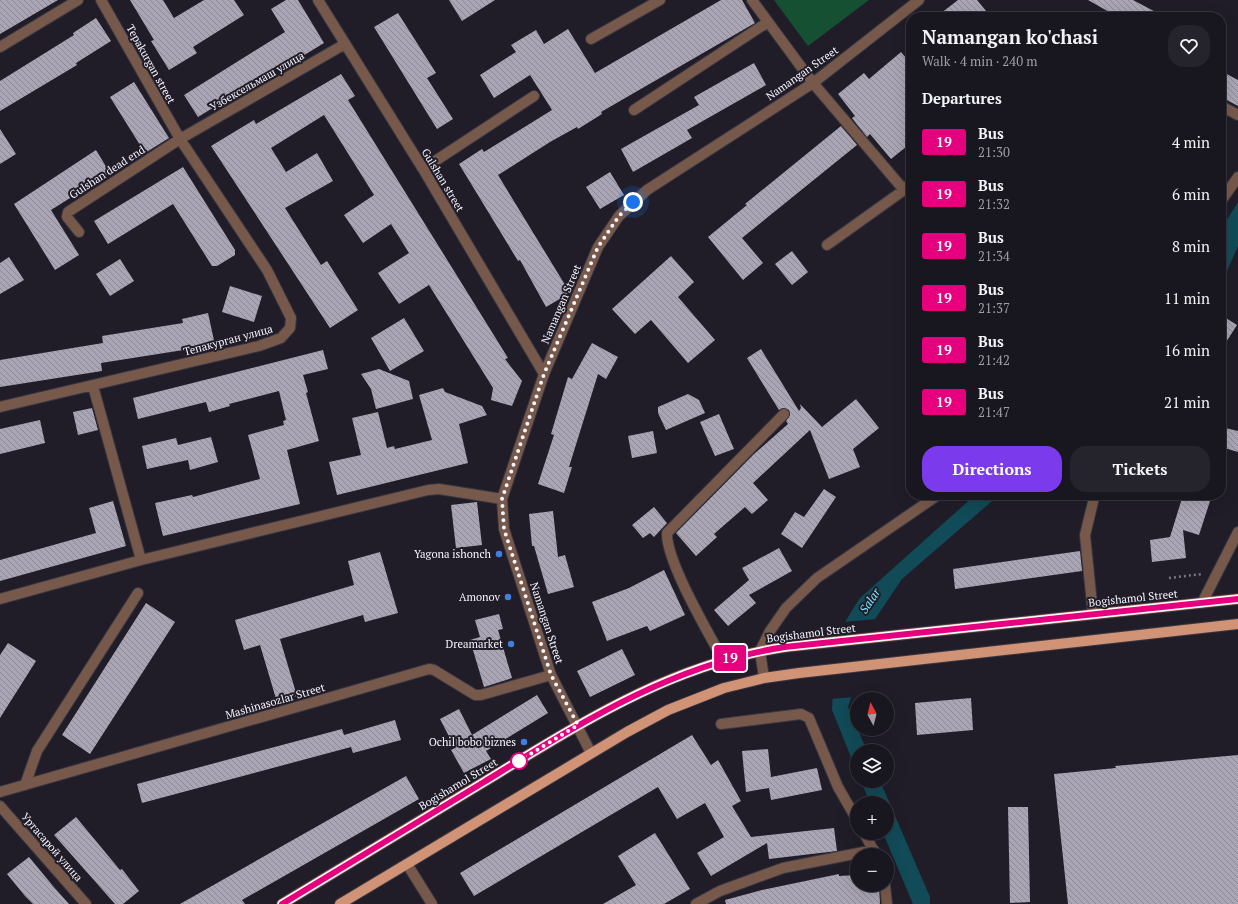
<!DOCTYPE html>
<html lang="en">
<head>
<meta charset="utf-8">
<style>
	:root { --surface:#18161f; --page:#25232c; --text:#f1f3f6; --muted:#9f9fa4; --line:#36353d; --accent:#7c3aed }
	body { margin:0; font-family:"PT Serif",serif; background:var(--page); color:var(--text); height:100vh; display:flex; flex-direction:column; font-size:15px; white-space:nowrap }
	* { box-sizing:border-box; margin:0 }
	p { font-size:13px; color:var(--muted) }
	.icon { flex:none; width:22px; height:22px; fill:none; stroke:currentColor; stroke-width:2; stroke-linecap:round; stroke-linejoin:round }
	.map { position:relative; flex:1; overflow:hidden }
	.panel { position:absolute; left:906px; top:12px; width:320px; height:488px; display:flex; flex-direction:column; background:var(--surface); border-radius:16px; box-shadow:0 4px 16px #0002,0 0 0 1px var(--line) }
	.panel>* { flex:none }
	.badge { padding:0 8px; border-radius:3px; font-size:14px; line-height:26px }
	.needle { width:26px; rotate:353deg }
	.fabs { position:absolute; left:850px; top:692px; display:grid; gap:8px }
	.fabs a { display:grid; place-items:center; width:44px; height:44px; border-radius:50%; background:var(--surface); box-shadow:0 4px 16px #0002,0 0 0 1px var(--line); font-size:20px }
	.you { position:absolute; width:20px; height:20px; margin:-10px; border:3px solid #fff; border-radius:50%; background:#1a73e8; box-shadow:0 0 0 6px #1a73e833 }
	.map>.badge { position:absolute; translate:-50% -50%; box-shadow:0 0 0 2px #fff }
	h2 { padding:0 16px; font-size:15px; line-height:36px }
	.round { display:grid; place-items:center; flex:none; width:42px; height:42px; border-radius:16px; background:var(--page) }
	.overview { display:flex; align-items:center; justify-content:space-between; height:68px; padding:0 16px }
	h1 { font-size:19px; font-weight:700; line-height:30px }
	.action { display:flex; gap:8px; margin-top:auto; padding:8px 16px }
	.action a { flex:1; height:46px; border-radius:16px; background:var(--accent); color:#fff; font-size:16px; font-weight:700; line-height:46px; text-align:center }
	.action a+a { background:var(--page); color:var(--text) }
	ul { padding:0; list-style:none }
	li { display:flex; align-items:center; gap:12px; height:52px; padding:0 16px }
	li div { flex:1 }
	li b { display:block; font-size:15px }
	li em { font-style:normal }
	li .badge { min-width:44px; font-weight:700; text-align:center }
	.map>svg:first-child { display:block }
</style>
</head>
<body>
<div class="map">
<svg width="1238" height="904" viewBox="0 0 1238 904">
	<defs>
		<pattern id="building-back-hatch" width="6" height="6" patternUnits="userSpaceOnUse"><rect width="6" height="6" fill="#a9a5b4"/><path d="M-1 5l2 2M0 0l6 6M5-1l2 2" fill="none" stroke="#8c8995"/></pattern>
	</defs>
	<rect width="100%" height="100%" fill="#201d29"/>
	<path fill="#155032" d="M774 0H869L808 46Z"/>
	<path fill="#114b57" d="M1238 202V246L1221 285V229Z
		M975 495H999L902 579 875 619 848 707 867 751H857V772L832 710 834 667 845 622 860 598Z
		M861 781H880L930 897V904H913L883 833H887V803H870Z"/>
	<path fill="#201d29" d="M877 619 853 697 831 699 832 666 842 622Z"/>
	<path fill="url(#building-back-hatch)" d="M0 0H58L0 34Z
		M130 0H163L174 18 204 0H234L244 15 193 47 197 53 169 70 151 41 154 40Z
		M286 0H298L324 43 301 57 299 55 198 117 184 95 285 32 271 9Z
		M449 0H495L462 21Z
		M721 0H742L755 23 601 112 602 114 578 129 577 127 550 142 498 175 570 293 546 307 520 260 518 261 459 164 482 149 484 152 552 110 530 75 494 98 480 75 516 52 511 45 536 30 544 44 568 29 595 73Z
		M958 0H977L991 17H936Z
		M1088 0H1133L1165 17H1118Z
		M398 13 436 73 427 78 453 119 437 129 374 27Z
		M96 18 111 41 76 63 77 65 0 111V81L74 35 73 33Z
		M901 52 911 64V143L891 159 870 134 867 137 852 118 855 116 838 94 864 73 869 79Z
		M754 63 766 85 687 130 692 138 633 172 621 149 699 105 694 97Z
		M1221 71 1238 80V106L1221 97Z
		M341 74 355 96 348 100 508 358 505 359 522 381 512 406 491 400 493 388 429 285 399 304 378 273 409 253 391 224 363 243 344 215 374 195 324 115 271 148 286 172 317 153 333 181 285 208 321 265 327 261 358 310 330 328 211 146 254 120 256 124Z
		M134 82 169 138 145 153 110 97Z
		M841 126 857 145 742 238 763 263 743 280 708 237 747 205 745 204Z
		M0 129 16 154 0 164Z
		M96 150 110 173 51 210 79 255 55 270 14 204Z
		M183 167 235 250V255L217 266H212L173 204 108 244 94 221Z
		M610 172 624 195 600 209 586 187Z
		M792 251 808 272 792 285 775 264Z
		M671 256 694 282 678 297 715 340 688 363 651 320 635 334 612 309Z
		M9 257 24 280 0 294V263Z
		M120 259 134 281 110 296 96 274Z
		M230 286 262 296 254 322 222 312Z
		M208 313 215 345 101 363 102 371 0 387V360L103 343 102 336 183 323 182 319Z
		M1221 315 1237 325 1221 350Z
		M404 318 424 351 390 371 371 338Z
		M592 343 618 357 606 379 598 374 569 467H572L564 493 538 484 554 435 551 434 568 377 572 379Z
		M761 349 799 411 801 408 800 404 822 427 856 399 879 428 853 449 860 467 829 479 810 430 753 483 768 500 752 514 745 507 714 534 717 537 696 556 676 533 754 454 788 424 786 421 790 415 789 410 783 408 779 410 747 358Z
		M323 350 328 369 303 375 308 392 306 393 319 441 287 450 300 504 163 536 155 503 192 495 193 497 260 479 248 435 284 425 283 421 286 420 279 391 229 404 230 406 209 412 206 402 138 419 133 398Z
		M379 369 409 381 413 399 376 409 371 389 361 374Z
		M443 388 445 392 482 406 487 415 459 424 468 463 337 495 329 462 361 455 352 418 378 412 387 448 394 446 395 449 432 440 419 395Z
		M688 394 699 400 705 413 666 430 658 413V407Z
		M92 408 98 430 78 435 73 412Z
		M719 414 734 449 715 456 700 422Z
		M40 420 45 443 0 454V429Z
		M1221 427 1238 431V452L1221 447Z
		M653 431 657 453 632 458 628 436Z
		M211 437 218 462 190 470 188 460 147 469 142 446 176 438 178 445Z
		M824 489 836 497 802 548 781 534 795 512 804 517Z
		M1183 495H1200L1211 498 1199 535 1183 530 1186 558 1152 562 1150 540 1170 537Z
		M113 501 126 546 0 581V560L96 533 89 508Z
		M477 502 482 545 456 548 451 505Z
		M654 507 667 523 654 537 650 533 643 538 632 525Z
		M553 511 558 557 565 555 574 587 548 594 534 546H532L529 514Z
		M779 548 792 571 749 595 756 603 728 626 714 610 749 580 742 568Z
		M1080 551 1082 571 955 589 953 569Z
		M380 552 398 613 365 622 363 615 280 639 297 696 277 702 260 645 244 650 235 620 354 585 348 561Z
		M664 570 685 615 650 631 647 626 607 641 592 602 629 588Z
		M146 603 175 622 90 754 62 735Z
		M499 614 503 629 498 630 512 678 484 687 470 640 480 637 475 620Z
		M8 643 36 661 0 718V655Z
		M622 649 635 675 590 697 577 671Z
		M537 695 548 713 486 751 491 759 464 773 451 750 455 748 440 719 459 709 472 735Z
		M971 698 973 730 917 735 915 703Z
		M395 720 401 740 353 753 351 747 142 803 137 784 342 729 344 735Z
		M692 735 711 765 718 760 741 801 732 806 751 837 834 828 837 851 769 859 767 843 711 876 697 853 724 837 705 803 677 819 658 787 474 896 460 873Z
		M768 749 771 777 817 768 822 790 771 800 769 788 746 792 742 751Z
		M1238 755V904H1068L1054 774 1116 768 1115 766Z
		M406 776 419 799 242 900 245 904H180Z
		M1008 807H1028L1030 902 1010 903Z
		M76 817 120 870 122 869 139 891 123 904H115L54 835Z
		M655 833 690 889 664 904H603L636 885 618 856Z
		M29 857 53 886 69 904H33L25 896 7 874Z
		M839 874V876L857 875V885H879L880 904H726L725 900 762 890Z"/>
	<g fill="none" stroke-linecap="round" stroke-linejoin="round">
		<g stroke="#3a3742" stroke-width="12">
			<path id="minor" d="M318 0 423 169 544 374
				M752 0 813 83 904 190 911 183
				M591 39 660 0
				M0 47 78 0
				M1221 106 1238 115
				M634 110 768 22
				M423 169 534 96
				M1221 201 1238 177
				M79 232 67 217 68 212 180 139 345 44
				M827 245 904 190
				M93 386 141 560
				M0 407 259 346 281 338 290 328 291 318 267 270 180 139 101 0
				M0 599 141 560 428 490 439 489 502 499
				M1202 603 1238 532
				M1093 614 1085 535 1094 498 1097 495
				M723 660C708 632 666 561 667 533L784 414
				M764 678 760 651 770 631 786 608 817 578 938 495
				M721 724 801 714 809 718 838 787 857 820
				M591 753 551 675 504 529 502 499 544 374 598 247 619 216 647 190 813 83 919 0
				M25 785 37 751 138 593
				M0 792 429 669 434 670 475 695H481L551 675
				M0 806 86 904
				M864 833 876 855
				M407 864 432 904
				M885 885 887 904
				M696 904 720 891 783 868 874 850"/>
		</g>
		<g stroke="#3a3742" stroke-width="12">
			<path id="major" d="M282 904C352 862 422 820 492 777 586 720 673 664 785 647L1238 599
				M340 904 627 732 668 710 724 688 764 678 799 673 1238 624"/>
		</g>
		<path stroke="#7a7782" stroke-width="2.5" stroke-dasharray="2 3" stroke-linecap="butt" d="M1169 578 1202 574"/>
		<use href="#minor" stroke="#77594b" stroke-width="10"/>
		<use href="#major" stroke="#d09375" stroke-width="10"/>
	</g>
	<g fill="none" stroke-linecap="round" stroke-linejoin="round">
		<g stroke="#fff" stroke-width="9">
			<path id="line" d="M282 904C349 863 417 823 484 782 579 724 672 664 785 647L1238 599"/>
		</g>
		<use href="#line" stroke="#e6007e" stroke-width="6"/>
		<path stroke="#f6f4fc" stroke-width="4" stroke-dasharray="0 7.2" d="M519 761 578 725 551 675 504 529 502 499 544 374 598 247 619 216 633 202"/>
	</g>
	<g fill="#3f7fe0" stroke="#201d29" stroke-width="1.5">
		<circle cx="499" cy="554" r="4"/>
		<circle cx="508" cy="597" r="4"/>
		<circle cx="511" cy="644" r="4"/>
		<circle cx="524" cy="742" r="4"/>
	</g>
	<circle fill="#fff" stroke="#e6007e" stroke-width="2" cx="519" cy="761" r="8"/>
	<g text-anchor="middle" stroke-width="4" stroke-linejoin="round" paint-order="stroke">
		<g font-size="11" fill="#f6f4fc" stroke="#201d29">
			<text transform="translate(151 64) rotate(61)" y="4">Tepakurgan street</text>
			<text transform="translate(802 73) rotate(-35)" y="4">Namangan Street</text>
			<text transform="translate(257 81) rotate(-30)" y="4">Узбексельмаш улица</text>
			<text transform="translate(107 172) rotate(-33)" y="4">Gulshan dead end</text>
			<text transform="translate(443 180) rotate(59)" y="4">Gulshan street</text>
			<text transform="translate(561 304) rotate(-67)" y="4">Namangan Street</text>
			<text transform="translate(228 340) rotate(-15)" y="4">Тепакурган улица</text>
			<text transform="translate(1133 598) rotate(-6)" y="4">Bogishamol Street</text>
			<text transform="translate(547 623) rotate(72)" y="4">Namangan Street</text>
			<text transform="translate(811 633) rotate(-7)" y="4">Bogishamol Street</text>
			<text transform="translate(275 701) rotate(-16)" y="4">Mashinasozlar Street</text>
			<text transform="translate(458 784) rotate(-31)" y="4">Bogishamol Street</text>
			<text transform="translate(52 847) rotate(49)" y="4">Уртасарой улица</text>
		</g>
		<g font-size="11" fill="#f6f4fc" stroke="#201d29" text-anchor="end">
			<text x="491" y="558">Yagona ishonch</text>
			<text x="500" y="601">Amonov</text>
			<text x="503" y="648">Dreamarket</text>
			<text x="516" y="746">Ochil bobo biznes</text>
		</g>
		<g font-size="12" font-style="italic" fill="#79e3fd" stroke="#201d29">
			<text transform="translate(870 601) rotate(-56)" y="4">Salar</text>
		</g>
	</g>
</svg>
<div class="fabs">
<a><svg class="needle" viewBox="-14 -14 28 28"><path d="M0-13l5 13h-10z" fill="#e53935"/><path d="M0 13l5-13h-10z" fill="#9f9fa4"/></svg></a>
<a><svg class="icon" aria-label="layers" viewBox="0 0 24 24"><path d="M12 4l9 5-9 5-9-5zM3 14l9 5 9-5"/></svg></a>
<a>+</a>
<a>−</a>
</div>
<div class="you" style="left:633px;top:202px"></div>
<b class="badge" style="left:730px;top:658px;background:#e6007e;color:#fff">19</b>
<section class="panel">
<div class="overview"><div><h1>Namangan ko'chasi</h1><p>Walk · 4 min · 240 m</p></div><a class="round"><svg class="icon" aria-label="heart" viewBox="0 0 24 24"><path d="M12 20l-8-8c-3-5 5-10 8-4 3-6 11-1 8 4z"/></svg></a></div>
<h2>Departures</h2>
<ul>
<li><span class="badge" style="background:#e6007e;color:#fff">19</span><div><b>Bus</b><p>21:30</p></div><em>4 min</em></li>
<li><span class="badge" style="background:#e6007e;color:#fff">19</span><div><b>Bus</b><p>21:32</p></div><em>6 min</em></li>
<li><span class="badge" style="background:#e6007e;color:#fff">19</span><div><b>Bus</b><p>21:34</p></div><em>8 min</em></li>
<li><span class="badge" style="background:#e6007e;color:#fff">19</span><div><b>Bus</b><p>21:37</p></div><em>11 min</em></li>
<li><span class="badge" style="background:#e6007e;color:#fff">19</span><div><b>Bus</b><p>21:42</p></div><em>16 min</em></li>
<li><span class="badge" style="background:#e6007e;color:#fff">19</span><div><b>Bus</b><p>21:47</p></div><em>21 min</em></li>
</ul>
<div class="action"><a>Directions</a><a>Tickets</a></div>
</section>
</div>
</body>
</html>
